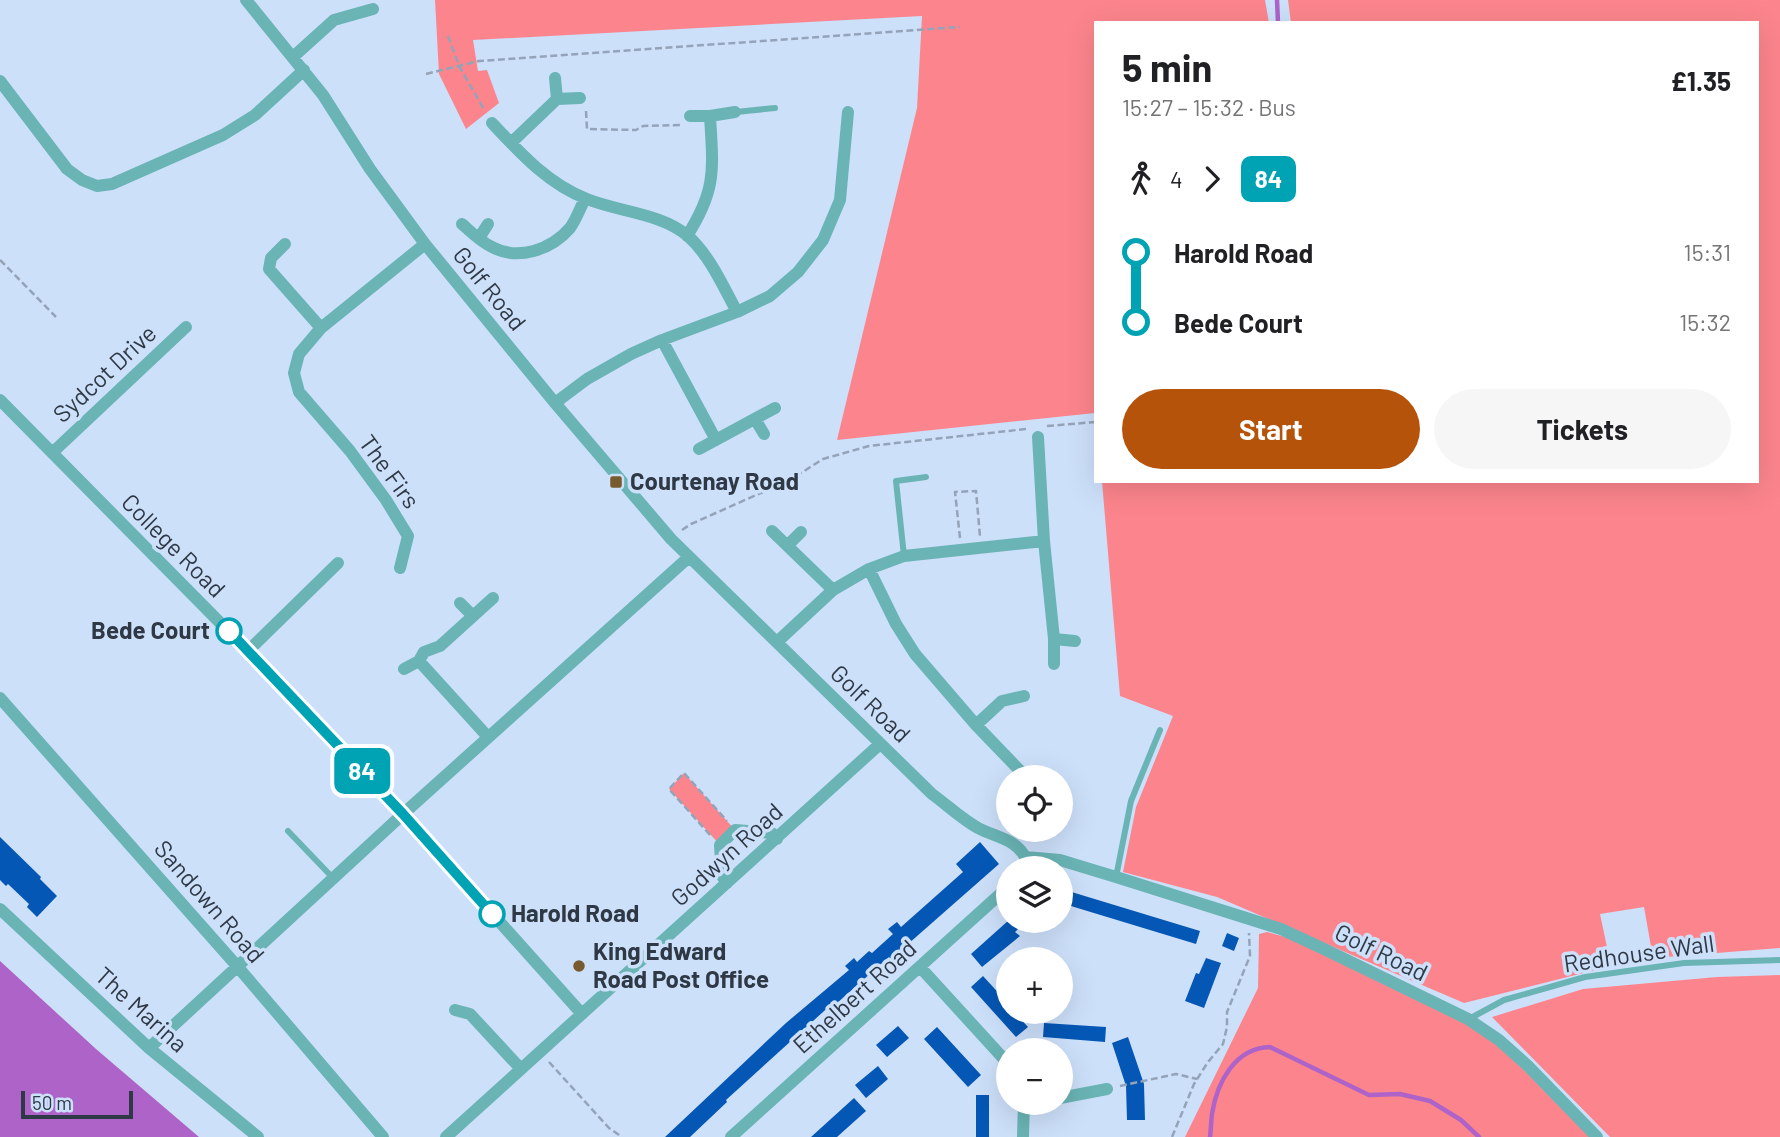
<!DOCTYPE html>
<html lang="en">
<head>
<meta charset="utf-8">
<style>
	:root { --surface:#fff; --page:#f6f6f6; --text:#202124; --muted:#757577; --accent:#b45309 }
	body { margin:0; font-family:Barlow,sans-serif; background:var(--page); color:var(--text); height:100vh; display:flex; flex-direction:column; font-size:26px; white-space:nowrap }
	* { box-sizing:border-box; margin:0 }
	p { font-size:23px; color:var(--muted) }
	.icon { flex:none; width:38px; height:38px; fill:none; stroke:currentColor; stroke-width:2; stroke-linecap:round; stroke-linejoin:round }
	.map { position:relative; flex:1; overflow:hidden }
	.drawer { position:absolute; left:1094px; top:21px; width:665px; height:462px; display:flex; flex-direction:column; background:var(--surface); border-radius:0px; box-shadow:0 7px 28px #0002 }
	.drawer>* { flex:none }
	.badge { padding:0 14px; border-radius:10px; font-size:24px; line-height:46px }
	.buttons { position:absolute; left:996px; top:765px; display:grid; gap:14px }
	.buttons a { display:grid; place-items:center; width:77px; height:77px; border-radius:50%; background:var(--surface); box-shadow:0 7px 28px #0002; font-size:35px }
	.scale { position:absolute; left:21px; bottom:18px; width:112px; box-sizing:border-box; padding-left:7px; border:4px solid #2f3845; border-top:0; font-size:19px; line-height:24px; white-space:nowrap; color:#2f3845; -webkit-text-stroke:5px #cde0fa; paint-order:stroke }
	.map>.badge { position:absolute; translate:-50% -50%; box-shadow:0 0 0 4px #fff }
	.legs { display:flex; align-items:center; gap:10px; height:77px; padding:0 28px; font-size:23px }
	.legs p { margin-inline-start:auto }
	.overview { display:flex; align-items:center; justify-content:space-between; height:119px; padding:0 28px }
	h1 { font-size:38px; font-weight:700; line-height:52px }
	.primary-button { display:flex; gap:14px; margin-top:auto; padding:14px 28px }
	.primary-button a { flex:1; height:80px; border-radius:42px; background:var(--accent); color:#fff; font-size:28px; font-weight:700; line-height:80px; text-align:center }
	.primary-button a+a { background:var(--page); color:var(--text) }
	ul { padding:0 28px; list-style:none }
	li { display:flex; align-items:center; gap:24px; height:70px; font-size:26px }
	li i { display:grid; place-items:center; width:10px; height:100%; margin:0 9px; background:currentColor }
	li i::after { content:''; width:18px; height:18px; margin:-9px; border:5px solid; border-radius:50%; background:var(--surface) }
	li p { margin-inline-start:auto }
	li:first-child i { background:linear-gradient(#0000 50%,currentColor 0) }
	li:last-child i { background:linear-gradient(currentColor 50%,#0000 0) }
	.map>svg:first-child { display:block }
</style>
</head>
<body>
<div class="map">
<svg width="1780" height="1137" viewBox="0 0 1780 1137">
	<rect width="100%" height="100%" fill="#cde0fa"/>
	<path fill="#fc858d" d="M435 0H1265L1269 23H1096L1095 413 837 440 917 108 922 16 473 40 478 71 487 70 499 103 466 129 439 74Z
		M1288 0H1780V948L1653 958 1644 907 1600 914 1611 966 1464 1003 1217 897 1123 872 1136 807 1173 716 1120 696 1102 481H1757V23H1291Z
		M684 773 735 830 720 845 669 789Z
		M1267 932 1289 938 1478 1030 1499 1045 1590 1137H1185L1258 988 1259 934Z
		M1780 975V1137H1610L1492 1017 1583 989 1717 977Z"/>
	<path fill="#ae63c8" d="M0 961 96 1049 199 1137H0Z"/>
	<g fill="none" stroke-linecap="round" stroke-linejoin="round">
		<path stroke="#ae63c8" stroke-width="4.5" d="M1277 0 1278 23
			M1210 1137C1211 1129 1211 1122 1212 1114 1217 1082 1235 1048 1270 1047L1369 1095 1400 1094 1430 1101 1461 1120 1479 1137"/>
	</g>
	<path fill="#0557b5" d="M0 837 41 877 40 879 57 896 37 917 27 907 29 904 8 884 6 886 0 880Z
		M980 842 999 864 891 959 889 957 836 1004 834 1002 726 1100 727 1102 690 1137H665L786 1023 849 970 845 966 854 958 857 962 869 951 872 953 893 934 888 929 897 922 901 927 963 872 956 864Z
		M1065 890 1200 931 1196 944 1061 903Z
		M1009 920H1028L1015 932 1020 936 982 967 971 954Z
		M1227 933 1239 938 1234 951 1222 946Z
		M1206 958 1221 963 1204 1008 1185 1001 1196 973 1199 974Z
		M983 976 1005 1000 1008 1005V1012H1014L1028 1027 1016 1037 971 987Z
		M1044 1023 1106 1027 1105 1042 1043 1037Z
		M898 1026 909 1038 887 1057 876 1045Z
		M937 1027 981 1075 968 1087 924 1039Z
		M1128 1037 1144 1084 1145 1120H1127L1126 1086 1112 1043Z
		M878 1066 888 1079 866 1098 855 1085Z
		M976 1095H989V1137H976Z
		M854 1098 866 1111 837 1137H811Z"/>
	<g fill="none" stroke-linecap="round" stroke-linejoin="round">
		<path stroke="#94a3b8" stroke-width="2.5" stroke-dasharray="7 3.5" stroke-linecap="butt" d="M448 36 459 66 485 111
			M426 74 479 61 960 27
			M586 111 587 129 636 130 643 126 680 125
			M0 260 56 317
			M1047 426 1096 422
			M682 530 691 524 790 480 823 459 869 446 1026 429
			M960 538 955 492 976 491 980 536
			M710 835 669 789 684 773 727 821
			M549 1062 609 1128 622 1137
			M1120 1086 1176 1074 1197 1079
			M1172 1137 1194 1084 1208 1062 1223 1044 1227 1027V1012L1250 956 1249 933"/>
		<path stroke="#6ab4b5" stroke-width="6" d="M736 112 775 108
			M904 556 896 481 926 477
			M288 831 333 878
			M1116 877 1131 801 1160 730
			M1469 1019 1504 1000 1585 977 1684 963 1780 960"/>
		<path stroke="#6ab4b5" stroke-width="12" d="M246 0 323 95 370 169 425 244 555 403 671 539 932 794C947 805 962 819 978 828 995 837 1016 839 1025 857
			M293 57 334 20 373 9
			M0 81 67 169 82 180 97 186 112 184 223 135 255 115 304 70
			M557 99 580 98
			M690 116H710L735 112
			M492 123C520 153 548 184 587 199 619 212 661 213 688 236 710 256 723 286 737 312
			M511 143 557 99 555 78
			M462 224C471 232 481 242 492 247 518 261 551 250 570 228 576 220 580 208 585 199
			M687 236C717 189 713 169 710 116
			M479 238 488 224
			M285 244 271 258 269 269 321 328
			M662 340 716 440
			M0 400 248 651 403 814 582 1014
			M555 403 587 379 631 354 662 340 737 312 770 296 798 272 823 240 840 200 848 112
			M755 419 764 434
			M1038 437 1044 541 1054 639V664
			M699 449 775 408
			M52 453 186 327
			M772 531 833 590
			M788 545 801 532
			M400 568 408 536 386 500 350 451 299 392 294 373 299 354 321 328 425 244
			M869 569 896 624 915 654 976 725 1026 777
			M460 603 473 616
			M1054 639 1075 641
			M777 642 833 590 869 569 904 556 1044 541
			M248 651 338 563
			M404 669 419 661
			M0 698 237 966 383 1137
			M976 725 1002 701 1024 696
			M488 737 419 661 424 652 440 646 493 598
			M1025 857 1060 860 1116 877 1281 929 1324 949 1468 1019 1499 1040 1527 1065 1597 1137
			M727 883 722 876 720 845 735 830 772 833 777 839
			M0 909 149 1048 258 1137
			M920 967 1003 1058 1008 1066
			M455 1010 470 1014 521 1069
			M149 1048 403 814 689 557
			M1060 1098 1107 1089
			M446 1137 880 744
			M731 1137 1008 887
			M1023 1137 1024 1102"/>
	</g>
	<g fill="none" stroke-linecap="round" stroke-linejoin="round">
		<g stroke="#fff" stroke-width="16">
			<path id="line-1" d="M229 631 403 814 492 914"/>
		</g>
		<use href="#line-1" stroke="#00a3b4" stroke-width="10"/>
	</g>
	<g fill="#775a2d" stroke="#cde0fa" stroke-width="2.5">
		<rect x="609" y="475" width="14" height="14" rx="3.5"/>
		<circle cx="579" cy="966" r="7"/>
	</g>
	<g fill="#fff" stroke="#00a3b4" stroke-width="3.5">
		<circle cx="229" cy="631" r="12"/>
		<circle cx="492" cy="914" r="12"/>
	</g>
	<g text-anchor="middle" stroke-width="7" stroke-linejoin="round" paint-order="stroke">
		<g font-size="24" fill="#2f3845" stroke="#cde0fa">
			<text transform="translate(489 289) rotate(51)" y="8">Golf Road</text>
			<text transform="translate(105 374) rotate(-43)" y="8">Sydcot Drive</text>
			<text transform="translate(389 472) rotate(54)" y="8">The Firs</text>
			<text transform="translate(173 546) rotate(45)" y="8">College Road</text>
			<text transform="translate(870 704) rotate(44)" y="8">Golf Road</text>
			<text transform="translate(727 855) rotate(-42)" y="8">Godwyn Road</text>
			<text transform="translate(209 902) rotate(49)" y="8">Sandown Road</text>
			<text transform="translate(1381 953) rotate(26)" y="8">Golf Road</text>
			<text transform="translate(1639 954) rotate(-8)" y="8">Redhouse Wall</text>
			<text transform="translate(855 997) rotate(-42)" y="8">Ethelbert Road</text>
			<text transform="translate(141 1010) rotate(42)" y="8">The Marina</text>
		</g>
		<g font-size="24" font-weight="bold" fill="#2f3845" stroke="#cde0fa" text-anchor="start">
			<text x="630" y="490">Courtenay Road</text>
			<text x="593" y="960">King Edward<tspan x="593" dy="28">Road Post Office</tspan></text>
		</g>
		<g font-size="24" font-weight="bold" fill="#2f3845" stroke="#cde0fa" text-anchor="end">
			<text x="210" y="639">Bede Court</text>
			<text x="511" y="922" text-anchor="start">Harold Road</text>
		</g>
	</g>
</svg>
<div class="buttons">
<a><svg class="icon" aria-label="locate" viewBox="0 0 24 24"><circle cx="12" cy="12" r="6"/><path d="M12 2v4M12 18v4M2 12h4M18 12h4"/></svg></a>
<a><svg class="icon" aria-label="layers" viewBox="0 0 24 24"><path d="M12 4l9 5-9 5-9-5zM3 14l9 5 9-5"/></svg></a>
<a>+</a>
<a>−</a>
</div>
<div class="scale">50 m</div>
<b class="badge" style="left:362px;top:771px;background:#00a3b4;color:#fff">84</b>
<section class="drawer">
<div class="overview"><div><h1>5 min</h1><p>15:27 – 15:32 · Bus</p></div><b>£1.35</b></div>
<div class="legs"><svg class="icon" aria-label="walk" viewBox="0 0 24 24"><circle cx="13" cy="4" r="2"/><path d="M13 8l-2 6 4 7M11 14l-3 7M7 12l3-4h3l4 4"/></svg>4<svg class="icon" aria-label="forward" viewBox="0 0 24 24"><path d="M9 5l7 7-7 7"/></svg><b class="badge" style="background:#00a3b4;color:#fff">84</b></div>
<ul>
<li><i style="color:#00a3b4"></i><b>Harold Road</b><p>15:31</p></li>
<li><i style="color:#00a3b4"></i><b>Bede Court</b><p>15:32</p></li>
</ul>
<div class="primary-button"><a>Start</a><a>Tickets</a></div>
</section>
</div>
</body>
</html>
